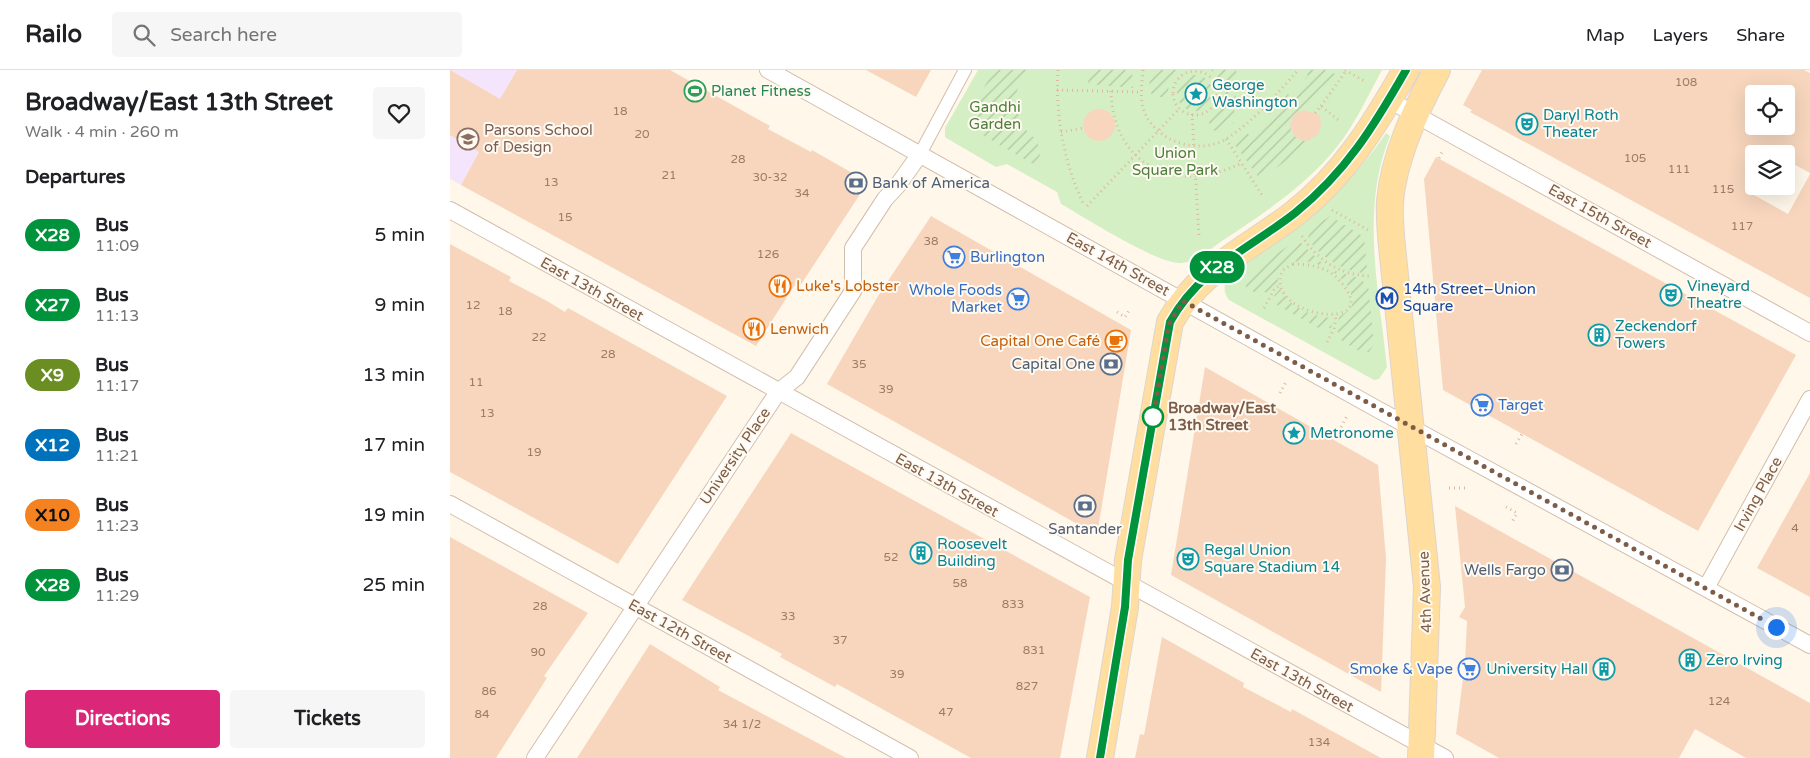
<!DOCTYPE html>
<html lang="en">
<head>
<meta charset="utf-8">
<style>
	:root { --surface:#fff; --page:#f6f6f6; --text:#202124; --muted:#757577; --line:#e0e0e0; --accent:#db2777 }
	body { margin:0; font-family:"Varela Round",sans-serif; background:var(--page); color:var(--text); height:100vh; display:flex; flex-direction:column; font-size:19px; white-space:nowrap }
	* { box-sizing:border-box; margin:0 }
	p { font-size:16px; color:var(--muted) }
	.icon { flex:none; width:28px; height:28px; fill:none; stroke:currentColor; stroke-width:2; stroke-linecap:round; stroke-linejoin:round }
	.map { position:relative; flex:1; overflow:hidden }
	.panel { display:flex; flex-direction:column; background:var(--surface); width:450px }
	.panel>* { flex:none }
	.badge { padding:0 10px; border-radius:16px; font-size:18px; line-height:32px }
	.controls { position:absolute; left:1295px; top:15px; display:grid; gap:10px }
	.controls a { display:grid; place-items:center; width:50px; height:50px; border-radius:5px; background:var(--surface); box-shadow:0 5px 20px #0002; font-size:25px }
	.you { position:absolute; width:25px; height:25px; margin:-12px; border:4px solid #fff; border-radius:50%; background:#1a73e8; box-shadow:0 0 0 8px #1a73e833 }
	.map>.badge { position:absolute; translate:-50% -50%; box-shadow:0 0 0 2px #fff }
	h2 { padding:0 25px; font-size:19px; line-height:45px }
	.round { display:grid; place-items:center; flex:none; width:52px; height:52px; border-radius:5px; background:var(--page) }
	.summary { display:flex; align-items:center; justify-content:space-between; height:85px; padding:0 25px }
	h1 { font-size:24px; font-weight:700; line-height:38px }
	.action { display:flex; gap:10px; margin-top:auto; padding:10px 25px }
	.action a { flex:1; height:58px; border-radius:5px; background:var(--accent); color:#fff; font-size:20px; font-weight:700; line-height:58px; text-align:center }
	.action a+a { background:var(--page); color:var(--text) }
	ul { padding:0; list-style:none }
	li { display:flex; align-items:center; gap:15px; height:70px; padding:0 25px }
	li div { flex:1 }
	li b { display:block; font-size:19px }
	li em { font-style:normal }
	li .badge { min-width:55px; font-weight:700; text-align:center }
	header { display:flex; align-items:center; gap:30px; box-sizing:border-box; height:70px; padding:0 25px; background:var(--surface); border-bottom:1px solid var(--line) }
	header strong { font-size:24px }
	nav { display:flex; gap:28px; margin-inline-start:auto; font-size:18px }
	.search { width:350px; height:45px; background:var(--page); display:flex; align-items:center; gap:12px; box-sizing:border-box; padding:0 18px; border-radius:5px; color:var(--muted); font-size:19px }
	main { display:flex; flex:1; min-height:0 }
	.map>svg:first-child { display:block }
</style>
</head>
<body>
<header>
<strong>Railo</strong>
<div class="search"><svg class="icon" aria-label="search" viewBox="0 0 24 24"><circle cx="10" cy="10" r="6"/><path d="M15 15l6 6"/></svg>Search here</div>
<nav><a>Map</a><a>Layers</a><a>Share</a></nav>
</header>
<main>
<section class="panel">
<div class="summary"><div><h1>Broadway/East 13th Street</h1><p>Walk · 4 min · 260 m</p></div><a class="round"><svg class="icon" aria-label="heart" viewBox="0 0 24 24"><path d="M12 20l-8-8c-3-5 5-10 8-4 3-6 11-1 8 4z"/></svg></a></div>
<h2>Departures</h2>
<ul>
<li><span class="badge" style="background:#00933c;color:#fff">X28</span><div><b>Bus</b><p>11:09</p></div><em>5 min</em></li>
<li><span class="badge" style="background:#00933c;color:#fff">X27</span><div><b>Bus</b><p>11:13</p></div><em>9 min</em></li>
<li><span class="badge" style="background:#6b8e23;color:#fff">X9</span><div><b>Bus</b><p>11:17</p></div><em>13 min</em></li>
<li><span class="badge" style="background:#0072bc;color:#fff">X12</span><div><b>Bus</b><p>11:21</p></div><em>17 min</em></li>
<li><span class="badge" style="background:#f58220;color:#111">X10</span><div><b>Bus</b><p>11:23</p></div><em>19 min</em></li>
<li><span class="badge" style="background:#00933c;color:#fff">X28</span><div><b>Bus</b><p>11:29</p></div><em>25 min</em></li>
</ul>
<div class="action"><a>Directions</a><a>Tickets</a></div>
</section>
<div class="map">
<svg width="1360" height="688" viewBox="0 0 1360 688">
	<defs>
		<pattern id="garden-furrows" width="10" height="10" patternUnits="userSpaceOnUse" patternTransform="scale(1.25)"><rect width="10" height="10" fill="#d4efc4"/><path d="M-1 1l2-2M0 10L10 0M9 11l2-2" fill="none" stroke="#b1c5a1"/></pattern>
	</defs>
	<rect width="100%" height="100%" fill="#fff7e9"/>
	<path fill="#f4e5fc" d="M0 0H67L52 26 58 29 11 115 0 109Z"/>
	<path fill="#d4efc4" d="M528 0H932C921 20 911 41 899 60 870 106 820 139 775 169 762 177 745 194 729 193 706 193 634 147 611 134L607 122 557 94 546 97 498 69 495 67V58Z
		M936 63 940 66C910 139 929 221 937 297L929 309 924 310 779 230C772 222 774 210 781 202 843 160 893 127 936 63Z"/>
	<path fill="url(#garden-furrows)" d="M544 0H578C577 7 569 13 567 21 563 38 573 63 587 69L590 85 587 95 581 93 526 61 521 54 522 38Z
		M639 0H682L683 18 638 14Z
		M710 0H729L720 10 717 27H704L699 21 700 4Z
		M761 0H786C789 18 783 35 784 53L771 62 768 60 764 61 756 48C775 37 778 15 761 0Z
		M857 0H878L885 4C878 15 868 31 856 39 849 43 844 42 840 50L841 62 848 69 856 71 836 91 810 109 783 72 797 62 799 65 821 47 819 43 824 39 831 41 836 36 833 29 838 24 841 26 858 5 855 2Z
		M727 23a18 18 0 1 1 36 0a18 18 0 1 1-36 0Z
		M880 146 914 167 917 199 912 203C890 199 872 188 858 169L859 161Z
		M844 172 851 173 874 195 873 196 856 191 838 192 828 202V212L819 223 813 222 810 226 796 217 794 210 798 203Z
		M885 201 912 209 914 213 918 214 924 274 919 282H911L889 269 890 265 887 261 889 247 901 239C906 224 896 210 884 203Z
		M830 219C841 238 862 247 883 248L881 258 876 257 872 260 827 235V229L824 226Z"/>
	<path fill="#f7d6bd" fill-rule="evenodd" d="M0 0 50 29 67 0H220L320 56 318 59 361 82 362 80 418 112 350 216 346 213 306 276 11 115 29 82 0 65Z
		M416 0H481L466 27Z
		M1032 0H1354L1360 3V103L1336 90V84H1304V125L1338 144 1360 104V228L1020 42 1022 40 1013 35ZM1304 24H1336V56H1304Z
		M633 55a16 16 0 1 1 32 0a16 16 0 1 1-32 0Z
		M855 40 870 45 871 55 868 64 858 71 851 70 844 66 840 55 844 44Z
		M986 87 1346 285 1248 461 993 320 974 109Z
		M481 146 681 260 647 465 377 314 428 226Z
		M0 174 61 207 59 211 97 231 115 242 118 238 277 326 168 494 0 402Z
		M755 297 928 395 936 488 931 622 721 505Z
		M341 363 640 527 610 688H521L387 614 385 617 354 600 330 587 332 584 232 530Z
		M1360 403V527L1307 498Z
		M1005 436 1360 633V688H1296L1245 659 1229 688H1049L1006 664 1015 592 1017 551 1009 547 1015 537Z
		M0 467 138 543 94 606 97 608 46 688H0Z
		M712 567 794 613 793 617 841 642 842 639 931 688H685L690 664 694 665Z
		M200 574 270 617 268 620 396 688H127Z"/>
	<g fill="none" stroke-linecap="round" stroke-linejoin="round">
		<g stroke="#d3bfac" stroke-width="14">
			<path id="pedestrian" d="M470 84 515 0"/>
		</g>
		<g stroke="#d3bfac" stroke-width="18">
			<path id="minor" d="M318 0 927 339 1360 575
				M939 30 1360 263
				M0 140 995 688
				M0 434 460 688
				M1256 518 1360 329
				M85 688 328 322 347 307 403 221V178L435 129 448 115 470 84"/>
		</g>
		<g stroke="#ddd5cf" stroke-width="28">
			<path id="primary" d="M650 688 675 537 678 490 720 252C750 198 799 179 845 143 895 104 925 54 956 0
				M971 688 977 517 943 186C941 168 939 149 940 131 944 86 966 39 987 0"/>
		</g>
		<path stroke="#deb99f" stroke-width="3" stroke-dasharray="1 4" stroke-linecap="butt" d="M608 0C605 44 614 93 633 133
			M693 0C692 13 690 26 693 38 703 71 747 86 776 69 803 52 827 24 848 0
			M895 0 916 12
			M723 23a22 22 0 1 1 44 0a22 22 0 1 1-44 0Z
			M607 20 691 22
			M661 21C663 97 727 125 792 93
			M871 36 896 1
			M865 43 871 36 891 52
			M742 44 749 166
			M611 62 634 58
			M776 69 812 125
			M989 88 992 82
			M637 136 730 38
			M882 140 918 160
			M852 166C868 191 890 205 921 206
			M577 184 574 191 580 194
			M843 194C859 194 878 197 889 210 940 266 809 247 833 200Z
			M814 238 824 220 831 214
			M667 242 675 247 680 239
			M877 272 884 259 886 246
			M830 323 836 312 838 313
			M891 357 897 346 895 345
			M1066 374 1072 364
			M999 418H1015
			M1056 437 1067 443 1062 452"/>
		<use href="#pedestrian" stroke="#fff" stroke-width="12"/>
		<use href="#minor" stroke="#fff" stroke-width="16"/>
		<use href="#primary" stroke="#ffde9f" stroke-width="26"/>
	</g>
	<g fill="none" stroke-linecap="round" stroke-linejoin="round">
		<g stroke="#fff" stroke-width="11">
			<path id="line" d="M650 688 675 537 678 490 720 252C750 198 799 179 845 143 896 102 924 56 956 0"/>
		</g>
		<use href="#line" stroke="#00933c" stroke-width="8"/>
		<path stroke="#7d5d48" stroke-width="5" stroke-dasharray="0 9" d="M703 347 702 353 718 260 720 252 733 231 1326 557"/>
	</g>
	<defs>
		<g id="stadium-ring" transform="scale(1.125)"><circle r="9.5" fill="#fffaf1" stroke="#2e9e5b" stroke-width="1.5"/><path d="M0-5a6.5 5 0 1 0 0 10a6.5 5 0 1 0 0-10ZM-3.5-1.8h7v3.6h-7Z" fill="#2e9e5b"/></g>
		<g id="sight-ring" transform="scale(1.125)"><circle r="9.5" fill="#fffaf1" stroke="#0f9aa8" stroke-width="1.5"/><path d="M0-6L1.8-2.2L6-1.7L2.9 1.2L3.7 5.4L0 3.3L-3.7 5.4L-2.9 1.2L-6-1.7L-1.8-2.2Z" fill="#0f9aa8"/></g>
		<g id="theatre-ring" transform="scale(1.125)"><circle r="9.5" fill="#fffaf1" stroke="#0f9aa8" stroke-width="1.5"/><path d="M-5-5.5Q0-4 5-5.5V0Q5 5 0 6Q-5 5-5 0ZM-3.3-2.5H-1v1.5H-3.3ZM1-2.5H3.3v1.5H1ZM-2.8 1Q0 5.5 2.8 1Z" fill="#0f9aa8"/></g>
		<g id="university-ring" transform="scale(1.125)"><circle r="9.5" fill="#fffaf1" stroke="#8d6e63" stroke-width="1.5"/><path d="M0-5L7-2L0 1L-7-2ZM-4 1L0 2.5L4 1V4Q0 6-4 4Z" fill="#8d6e63"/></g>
		<g id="bank-ring" transform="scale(1.125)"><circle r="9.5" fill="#fffaf1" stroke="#5c6f8a" stroke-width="1.5"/><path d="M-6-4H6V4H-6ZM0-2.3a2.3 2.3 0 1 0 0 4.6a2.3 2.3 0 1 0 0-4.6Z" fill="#5c6f8a"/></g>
		<g id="supermarket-ring" transform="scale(1.125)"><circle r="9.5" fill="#fffaf1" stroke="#3f7fe0" stroke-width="1.5"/><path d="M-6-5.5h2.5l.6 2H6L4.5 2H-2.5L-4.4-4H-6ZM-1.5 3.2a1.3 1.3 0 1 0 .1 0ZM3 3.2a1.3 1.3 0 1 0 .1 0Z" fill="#3f7fe0"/></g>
		<g id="restaurant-ring" transform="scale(1.125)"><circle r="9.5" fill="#fffaf1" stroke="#e8710a" stroke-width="1.5"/><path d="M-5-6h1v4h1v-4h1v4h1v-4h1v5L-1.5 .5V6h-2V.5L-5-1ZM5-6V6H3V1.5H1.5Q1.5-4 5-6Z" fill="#e8710a"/></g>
		<g id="metro-ring" transform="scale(1.125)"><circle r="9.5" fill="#fffaf1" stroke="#1a4fb4" stroke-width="1.5"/><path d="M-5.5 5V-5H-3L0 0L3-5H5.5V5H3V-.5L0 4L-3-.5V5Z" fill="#1a4fb4"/></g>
		<g id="building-ring" transform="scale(1.125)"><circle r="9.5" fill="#fffaf1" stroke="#0f9aa8" stroke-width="1.5"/><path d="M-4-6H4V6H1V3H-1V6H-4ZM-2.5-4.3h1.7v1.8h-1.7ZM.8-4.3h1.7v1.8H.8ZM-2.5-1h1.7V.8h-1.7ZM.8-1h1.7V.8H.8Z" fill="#0f9aa8"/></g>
		<g id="cafe-ring" transform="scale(1.125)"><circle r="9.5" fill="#fffaf1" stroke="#e8710a" stroke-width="1.5"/><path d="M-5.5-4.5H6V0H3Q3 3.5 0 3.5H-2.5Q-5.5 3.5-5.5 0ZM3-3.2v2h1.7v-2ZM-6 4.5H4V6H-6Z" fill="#e8710a"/></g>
	</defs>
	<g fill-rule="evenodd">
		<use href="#stadium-ring" x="245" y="21"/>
		<use href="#sight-ring" x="746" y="24"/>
		<use href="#theatre-ring" x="1077" y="54"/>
		<use href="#university-ring" x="18" y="69"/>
		<use href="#bank-ring" x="406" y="113"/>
		<use href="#supermarket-ring" x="504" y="187"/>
		<use href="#restaurant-ring" x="330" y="216"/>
		<use href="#theatre-ring" x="1221" y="225"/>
		<use href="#metro-ring" x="937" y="228"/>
		<use href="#supermarket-ring" x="568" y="229"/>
		<use href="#restaurant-ring" x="304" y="259"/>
		<use href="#building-ring" x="1149" y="265"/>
		<use href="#cafe-ring" x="666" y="271"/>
		<use href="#bank-ring" x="661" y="294"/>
		<use href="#supermarket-ring" x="1032" y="335"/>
		<use href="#sight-ring" x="844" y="363"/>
		<use href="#bank-ring" x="635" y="436"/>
		<use href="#building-ring" x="471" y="483"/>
		<use href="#theatre-ring" x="738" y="489"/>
		<use href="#bank-ring" x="1112" y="500"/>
		<use href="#building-ring" x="1240" y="590"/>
		<use href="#supermarket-ring" x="1019" y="599"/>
		<use href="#building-ring" x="1154" y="599"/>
	</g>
	<circle fill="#fff" stroke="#00933c" stroke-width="2.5" cx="703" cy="347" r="10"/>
	<g text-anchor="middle" stroke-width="4" stroke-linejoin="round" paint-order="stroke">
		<g font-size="12" fill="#9c7b65">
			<text x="1236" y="16">108</text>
			<text x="170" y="45">18</text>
			<text x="192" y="68">20</text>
			<text x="1185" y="92">105</text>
			<text x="288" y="93">28</text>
			<text x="1229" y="103">111</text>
			<text x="219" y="109">21</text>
			<text x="320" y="111">30-32</text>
			<text x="101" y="116">13</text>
			<text x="1273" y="123">115</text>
			<text x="352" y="127">34</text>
			<text x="115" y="151">15</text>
			<text x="1292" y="160">117</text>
			<text x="481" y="175">38</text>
			<text x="318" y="188">126</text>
			<text x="23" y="239">12</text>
			<text x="55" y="245">18</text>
			<text x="89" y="271">22</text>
			<text x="158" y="288">28</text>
			<text x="409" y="298">35</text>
			<text x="26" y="316">11</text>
			<text x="436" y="323">39</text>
			<text x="37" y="347">13</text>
			<text x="84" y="386">19</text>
			<text x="1345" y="462">4</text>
			<text x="441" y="491">52</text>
			<text x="510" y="517">58</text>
			<text x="563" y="538">833</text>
			<text x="90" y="540">28</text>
			<text x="338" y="550">33</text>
			<text x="390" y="574">37</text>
			<text x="584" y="584">831</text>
			<text x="88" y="586">90</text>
			<text x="447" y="608">39</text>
			<text x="577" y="620">827</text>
			<text x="39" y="625">86</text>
			<text x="1269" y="635">124</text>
			<text x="496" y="646">47</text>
			<text x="32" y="648">84</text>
			<text x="292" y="658">34 1/2</text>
			<text x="869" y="676">134</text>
		</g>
		<g font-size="15" fill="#0d838f" stroke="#fffaf1" text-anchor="start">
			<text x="762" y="20">George<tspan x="762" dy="17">Washington</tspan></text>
			<text x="1093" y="50">Daryl Roth<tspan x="1093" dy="17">Theater</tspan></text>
			<text x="1237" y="221">Vineyard<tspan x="1237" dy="17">Theatre</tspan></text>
			<text x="1165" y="261">Zeckendorf<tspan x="1165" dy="17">Towers</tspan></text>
			<text x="860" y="368">Metronome</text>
			<text x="487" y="479">Roosevelt<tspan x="487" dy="17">Building</tspan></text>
			<text x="754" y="485">Regal Union<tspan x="754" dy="17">Square Stadium 14</tspan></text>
			<text x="1256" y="595">Zero Irving</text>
			<text x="1138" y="604" text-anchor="end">University Hall</text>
		</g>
		<g font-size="15" fill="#27864d" stroke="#fffaf1" text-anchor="start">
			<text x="261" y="26">Planet Fitness</text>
		</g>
		<g font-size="15" fill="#4d7e3c" stroke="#fffaf1">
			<text x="545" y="42">Gandhi<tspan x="545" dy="17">Garden</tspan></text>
			<text x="725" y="88">Union<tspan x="725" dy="17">Square Park</tspan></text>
		</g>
		<g font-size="15" fill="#785e54" stroke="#fffaf1" text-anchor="start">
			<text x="34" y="65">Parsons School<tspan x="34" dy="17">of Design</tspan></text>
		</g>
		<g font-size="15" fill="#4e5e75" stroke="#fffaf1" text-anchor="end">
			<text x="422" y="118" text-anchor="start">Bank of America</text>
			<text x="645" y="299">Capital One</text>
			<text x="635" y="464" text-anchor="middle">Santander</text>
			<text x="1096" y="505">Wells Fargo</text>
		</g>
		<g font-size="15" fill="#7d5d48" stroke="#fffaf1">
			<text transform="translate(1150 146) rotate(29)" y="5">East 15th Street</text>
			<text transform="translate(668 194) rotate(29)" y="5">East 14th Street</text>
			<text transform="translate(142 219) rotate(29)" y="5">East 13th Street</text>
			<text transform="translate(285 386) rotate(-56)" y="5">University Place</text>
			<text transform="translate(497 415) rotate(29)" y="5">East 13th Street</text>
			<text transform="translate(1308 424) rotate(-61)" y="5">Irving Place</text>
			<text transform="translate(975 522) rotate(-92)" y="5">4th Avenue</text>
			<text transform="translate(230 561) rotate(29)" y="5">East 12th Street</text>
			<text transform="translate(852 610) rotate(29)" y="5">East 13th Street</text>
		</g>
		<g font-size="15" fill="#366cbe" stroke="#fffaf1" text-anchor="start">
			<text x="520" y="192">Burlington</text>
			<text x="552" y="225" text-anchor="end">Whole Foods<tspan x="552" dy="17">Market</tspan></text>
			<text x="1048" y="340">Target</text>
			<text x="1003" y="604" text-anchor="end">Smoke &amp; Vape</text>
		</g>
		<g font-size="15" fill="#c56008" stroke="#fffaf1" text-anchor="start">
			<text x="346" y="221">Luke's Lobster</text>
			<text x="320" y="264">Lenwich</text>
			<text x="650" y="276" text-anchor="end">Capital One Café</text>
		</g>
		<g font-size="15" fill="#164399" stroke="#fffaf1" text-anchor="start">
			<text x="953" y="224">14th Street–Union<tspan x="953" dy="17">Square</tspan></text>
		</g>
		<g font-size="15" font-weight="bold" fill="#7d5d48" stroke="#fffaf1" text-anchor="start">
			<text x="718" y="343">Broadway/East<tspan x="718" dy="17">13th Street</tspan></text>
		</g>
	</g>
</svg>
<div class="controls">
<a><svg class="icon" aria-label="locate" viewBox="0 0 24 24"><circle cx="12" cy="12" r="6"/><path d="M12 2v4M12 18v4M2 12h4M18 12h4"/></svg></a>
<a><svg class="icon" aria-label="layers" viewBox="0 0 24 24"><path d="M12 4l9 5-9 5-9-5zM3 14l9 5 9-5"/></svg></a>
</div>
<div class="you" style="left:1326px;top:557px"></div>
<b class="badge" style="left:767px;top:197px;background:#00933c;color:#fff">X28</b>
</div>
</main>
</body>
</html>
